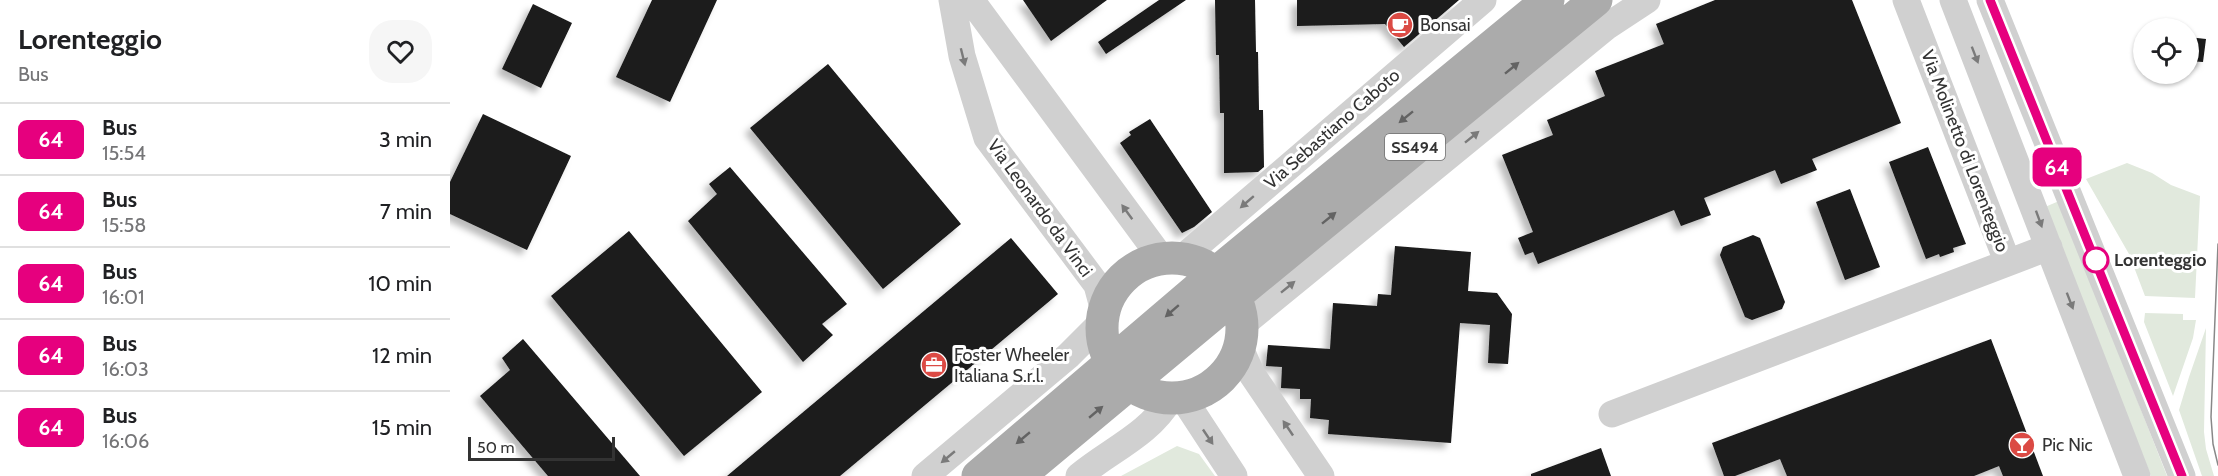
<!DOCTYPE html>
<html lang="it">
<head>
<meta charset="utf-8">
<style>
	:root { --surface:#fff; --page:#f6f6f6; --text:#202124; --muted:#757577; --line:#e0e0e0 }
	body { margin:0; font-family:Cabin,sans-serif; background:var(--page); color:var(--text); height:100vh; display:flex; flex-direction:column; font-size:22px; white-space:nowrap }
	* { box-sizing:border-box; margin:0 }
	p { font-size:20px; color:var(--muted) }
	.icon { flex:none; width:33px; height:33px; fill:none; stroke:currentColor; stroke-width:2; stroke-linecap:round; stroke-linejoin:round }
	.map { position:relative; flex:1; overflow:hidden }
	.sheet { display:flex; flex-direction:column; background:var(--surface); width:450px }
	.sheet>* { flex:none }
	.badge { padding:0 12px; border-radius:9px; font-size:21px; line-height:39px }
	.tools { position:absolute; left:1683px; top:18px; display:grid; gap:12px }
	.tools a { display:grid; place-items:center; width:66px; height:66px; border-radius:50%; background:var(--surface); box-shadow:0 2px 4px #0004; font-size:30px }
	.scale { position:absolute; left:18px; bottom:15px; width:147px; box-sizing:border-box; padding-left:6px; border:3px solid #333; border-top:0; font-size:16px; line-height:21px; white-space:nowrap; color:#333; -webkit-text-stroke:4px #fff; paint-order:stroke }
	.map>.badge { position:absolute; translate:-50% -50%; box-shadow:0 0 0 3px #fff }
	.round { display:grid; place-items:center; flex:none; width:63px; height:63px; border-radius:24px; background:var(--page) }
	.head { display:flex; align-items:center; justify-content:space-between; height:102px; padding:0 18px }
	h1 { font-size:28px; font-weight:700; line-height:45px }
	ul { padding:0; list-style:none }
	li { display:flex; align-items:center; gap:18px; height:72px; padding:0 18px; border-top:2px solid var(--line) }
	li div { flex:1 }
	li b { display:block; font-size:22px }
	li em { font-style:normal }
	li .badge { min-width:66px; font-weight:700; text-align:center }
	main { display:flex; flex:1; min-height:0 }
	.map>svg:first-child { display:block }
</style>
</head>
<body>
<main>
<section class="sheet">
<div class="head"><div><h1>Lorenteggio</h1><p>Bus</p></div><a class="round"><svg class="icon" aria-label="heart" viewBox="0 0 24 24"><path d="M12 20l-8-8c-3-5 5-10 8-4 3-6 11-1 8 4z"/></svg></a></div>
<ul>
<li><span class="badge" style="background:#e6007e;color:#fff">64</span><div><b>Bus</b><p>15:54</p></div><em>3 min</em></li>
<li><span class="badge" style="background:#e6007e;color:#fff">64</span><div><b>Bus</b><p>15:58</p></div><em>7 min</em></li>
<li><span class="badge" style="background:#e6007e;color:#fff">64</span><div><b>Bus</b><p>16:01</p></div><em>10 min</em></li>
<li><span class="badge" style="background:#e6007e;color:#fff">64</span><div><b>Bus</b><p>16:03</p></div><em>12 min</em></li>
<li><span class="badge" style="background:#e6007e;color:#fff">64</span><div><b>Bus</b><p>16:06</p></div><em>15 min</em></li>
</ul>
</section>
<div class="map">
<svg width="1768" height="476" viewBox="0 0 1768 476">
	<defs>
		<filter id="shadow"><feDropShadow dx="-5.5" dy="5.5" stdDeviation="3" flood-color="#0004"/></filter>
	</defs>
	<rect width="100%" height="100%" fill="#fff"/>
	<path fill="#e1e9dd" d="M1677 163 1702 173 1721 185 1750 196 1745 298 1695 296 1679 254 1636 179Z
		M1609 201 1717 476H1701L1595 207Z
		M1695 313 1733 314V320H1746L1743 338 1723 396 1694 322Z
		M1756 328 1754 432 1756 449 1764 476H1752L1729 410 1739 377Z
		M727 446 749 454 765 476H671Z"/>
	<path fill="#1a1a1a" filter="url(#shadow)" d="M202 0H267L220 102 166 77Z
		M573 0H657L601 41Z
		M709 0H736L656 54 648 42Z
		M765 0H805L806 52H808L809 110H813L814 167 808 172 774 173V113H770L769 55H766Z
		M847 0H1009L954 47 935 24 847 26Z
		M1265 0H1402L1451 123 1362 159 1367 170 1331 184 1325 170 1254 198 1261 215 1231 226 1224 210 1088 264 1083 252 1075 255 1068 238 1083 232 1052 155 1103 135 1097 120 1155 96 1145 71 1214 44 1206 24Z
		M83 4 122 23 91 88 52 69Z
		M1738 37 1756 39 1753 62 1738 61Z
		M378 64 511 224 433 289 300 128Z
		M33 114 121 156 77 250 0 214V182Z
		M700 119 762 212 744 227 732 233 670 143 681 135 679 132Z
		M1478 147 1516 244 1503 248 1504 252 1490 257 1489 254 1476 259 1439 162Z
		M280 167 397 304 372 324 383 335 353 362 238 221 267 194 259 184Z
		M1400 189 1430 267 1395 280 1366 202Z
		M179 231 312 392 234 456 101 296Z
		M1303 235 1310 238 1335 302 1332 309 1302 320 1295 317 1270 255 1273 247Z
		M561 238 608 294 390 476H277Z
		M945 246 1021 252 1018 291 1047 293 1062 314 1058 364 1038 363 1040 325 1010 323 1001 443 878 434 879 420 860 418 861 399H850V389L831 388 832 367 816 366 818 345 880 349 883 303 927 306 928 294 941 295Z
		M73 339 190 476H98L30 396 60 370 52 358Z
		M1541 339 1593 476H1553L1549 466 1524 476H1337L1330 459 1285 476H1274L1262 443Z
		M1151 448 1161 476H1081V474Z"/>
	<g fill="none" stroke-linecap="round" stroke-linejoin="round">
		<path stroke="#d0d0d0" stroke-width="27" d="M502 0 512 56 537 138 647 285 654 311
			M521 0 712 259
			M1456 0 1557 261
			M1503 0 1687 476
			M1540 0 1732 476
			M731 259 1033 0
			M793 324 1156 27 1197 0
			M790 348 801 373 871 476
			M733 398 784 476
			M1162 414 1599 247
			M475 476 618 356 652 322
			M629 476C660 450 699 435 720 399"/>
		<path stroke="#ababab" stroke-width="33" d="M652 328a70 70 0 1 1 140 0a70 70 0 1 1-140 0Z
			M528 476 766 273 1098 0
			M569 476 785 296 1146 0"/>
		<path stroke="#888" stroke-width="1.5" d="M1768 244 1761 417 1763 444 1768 465"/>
	</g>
	<defs><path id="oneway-solid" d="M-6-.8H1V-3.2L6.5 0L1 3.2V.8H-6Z" transform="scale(1.5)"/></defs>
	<g fill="#7a7a7a">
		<use href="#oneway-solid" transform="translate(1525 55) rotate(69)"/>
		<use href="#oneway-solid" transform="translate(513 57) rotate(76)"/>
		<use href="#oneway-solid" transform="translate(1022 137) rotate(-39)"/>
		<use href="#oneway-solid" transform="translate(797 202) rotate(139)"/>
		<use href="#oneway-solid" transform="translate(677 212) rotate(-126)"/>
		<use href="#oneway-solid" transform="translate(1589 219) rotate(70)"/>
		<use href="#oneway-solid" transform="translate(838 287) rotate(-39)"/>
		<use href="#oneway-solid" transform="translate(1620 301) rotate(69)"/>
		<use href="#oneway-solid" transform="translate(838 428) rotate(-124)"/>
		<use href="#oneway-solid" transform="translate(758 437) rotate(56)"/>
		<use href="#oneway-solid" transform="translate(498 457) rotate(140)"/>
	</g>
	<g fill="#636363">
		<use href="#oneway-solid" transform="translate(1062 68) rotate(-39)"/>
		<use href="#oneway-solid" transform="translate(956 117) rotate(141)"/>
		<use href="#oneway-solid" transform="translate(879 218) rotate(-39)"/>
		<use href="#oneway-solid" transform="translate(722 311) rotate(139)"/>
		<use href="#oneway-solid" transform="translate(646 412) rotate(-40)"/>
		<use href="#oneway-solid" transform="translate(573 438) rotate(140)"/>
	</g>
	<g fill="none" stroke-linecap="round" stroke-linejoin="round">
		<g stroke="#fff" stroke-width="14">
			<path id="line" d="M1540 0 1732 476"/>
		</g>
		<use href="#line" stroke="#e6007e" stroke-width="9"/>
	</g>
	<defs>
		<g id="cafe-disc" transform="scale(1.35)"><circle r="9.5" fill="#db4a44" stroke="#fff"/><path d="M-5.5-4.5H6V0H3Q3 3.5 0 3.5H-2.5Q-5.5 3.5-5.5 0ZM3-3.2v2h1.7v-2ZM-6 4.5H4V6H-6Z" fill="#fff"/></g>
		<g id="office-disc" transform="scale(1.35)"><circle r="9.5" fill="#db4a44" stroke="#fff"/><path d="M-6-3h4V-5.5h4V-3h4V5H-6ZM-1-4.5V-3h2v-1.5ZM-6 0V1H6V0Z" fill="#fff"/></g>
		<g id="bar-disc" transform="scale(1.35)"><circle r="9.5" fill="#db4a44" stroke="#fff"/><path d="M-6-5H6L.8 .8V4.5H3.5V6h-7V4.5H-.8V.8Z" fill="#fff"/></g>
	</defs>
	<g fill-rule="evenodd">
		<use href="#cafe-disc" x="950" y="25"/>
		<use href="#office-disc" x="484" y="365"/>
		<use href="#bar-disc" x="1572" y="445"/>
	</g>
	<circle fill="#fff" stroke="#e6007e" stroke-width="3" cx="1646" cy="260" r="12"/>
	<g text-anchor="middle" stroke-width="6" stroke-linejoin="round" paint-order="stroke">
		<rect fill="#fff" stroke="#707070" stroke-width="1.5" x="935" y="134" width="60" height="26" rx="4.5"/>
		<g font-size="16" font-weight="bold" fill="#333">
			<text x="965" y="153">SS494</text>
		</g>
		<g font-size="18" fill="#333" stroke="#fff" text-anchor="start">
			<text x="970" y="31">Bonsai</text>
			<text x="504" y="361">Foster Wheeler<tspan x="504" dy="21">Italiana S.r.l.</tspan></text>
			<text x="1592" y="451">Pic Nic</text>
		</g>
		<g font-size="18" fill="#333" stroke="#fff">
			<text transform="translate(882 129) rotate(-41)" y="6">Via Sebastiano Caboto</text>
			<text transform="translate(1515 151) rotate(69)" y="6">Via Molinetto di Lorenteggio</text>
			<text transform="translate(590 208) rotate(54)" y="6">Via Leonardo da Vinci</text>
		</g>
		<g font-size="18" font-weight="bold" fill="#333" stroke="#fff" text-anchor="start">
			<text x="1664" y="266">Lorenteggio</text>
		</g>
	</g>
</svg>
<div class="tools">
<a><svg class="icon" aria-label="locate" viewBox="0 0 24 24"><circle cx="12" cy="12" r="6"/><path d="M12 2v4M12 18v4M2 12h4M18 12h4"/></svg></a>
</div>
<div class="scale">50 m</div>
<b class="badge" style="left:1607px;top:167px;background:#e6007e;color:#fff">64</b>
</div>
</main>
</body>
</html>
